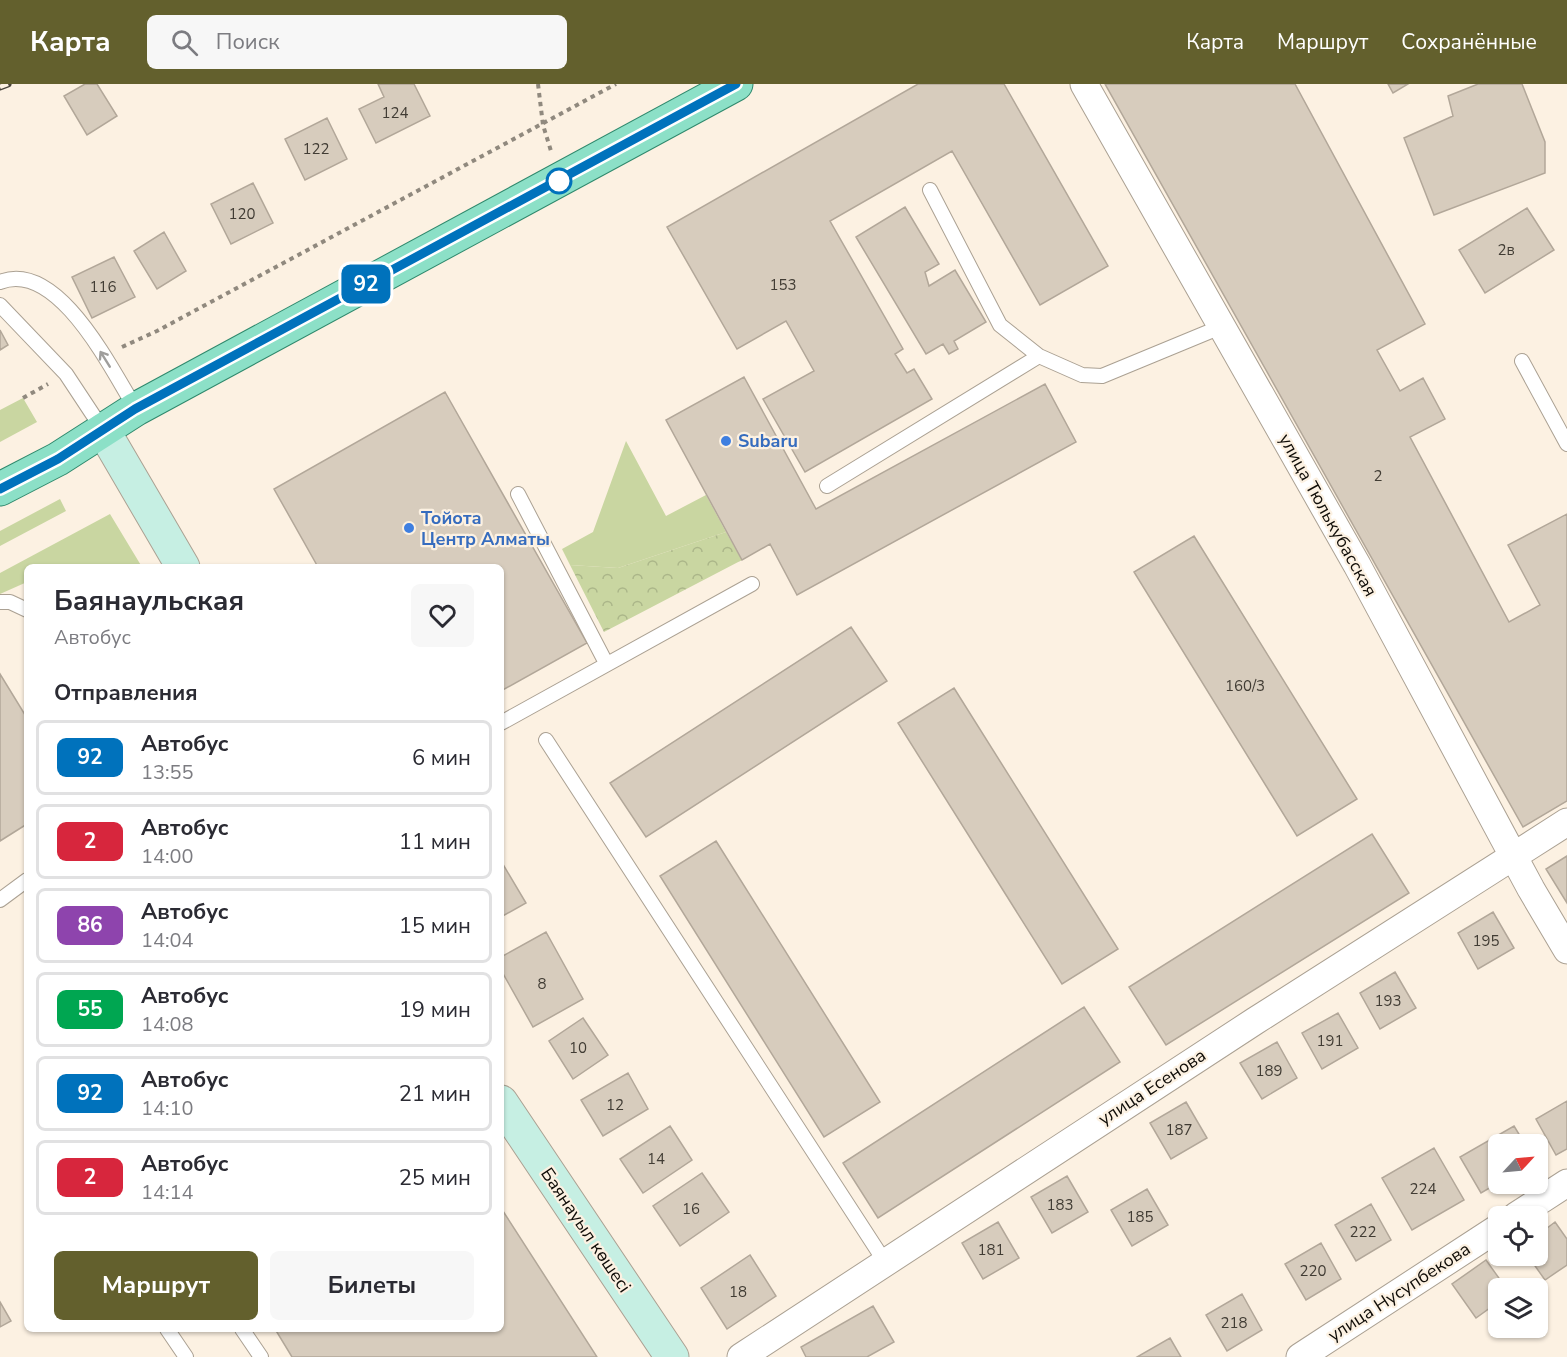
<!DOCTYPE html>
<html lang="ru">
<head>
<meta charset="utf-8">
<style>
	:root { --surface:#fff; --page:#f7f7f7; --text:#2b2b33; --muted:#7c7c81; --line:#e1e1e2; --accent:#63602d }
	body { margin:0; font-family:"Nunito Sans",sans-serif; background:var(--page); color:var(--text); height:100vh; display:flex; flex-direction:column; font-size:22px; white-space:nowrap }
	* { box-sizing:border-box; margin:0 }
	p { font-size:20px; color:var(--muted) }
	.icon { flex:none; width:33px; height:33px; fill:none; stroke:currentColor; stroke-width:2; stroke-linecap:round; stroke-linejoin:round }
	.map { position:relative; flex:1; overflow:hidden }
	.details { position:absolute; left:24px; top:480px; width:480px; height:768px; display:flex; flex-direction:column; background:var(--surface); border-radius:9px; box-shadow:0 2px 4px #0004 }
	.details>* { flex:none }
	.badge { padding:0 12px; border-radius:9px; font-size:21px; line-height:39px }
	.needle { width:39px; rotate:64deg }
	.controls { position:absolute; left:1488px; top:1050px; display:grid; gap:12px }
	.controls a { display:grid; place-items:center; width:60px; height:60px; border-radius:9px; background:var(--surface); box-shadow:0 2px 4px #0004; font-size:30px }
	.map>.badge { position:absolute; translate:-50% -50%; box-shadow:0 0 0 3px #fff }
	h2 { padding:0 30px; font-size:22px; line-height:54px }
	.round { display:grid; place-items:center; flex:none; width:63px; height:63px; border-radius:9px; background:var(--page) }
	.overview { display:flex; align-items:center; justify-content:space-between; height:102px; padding:0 30px }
	h1 { font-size:28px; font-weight:700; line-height:45px }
	.cta { display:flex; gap:12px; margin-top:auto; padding:12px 30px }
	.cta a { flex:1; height:69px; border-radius:9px; background:var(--accent); color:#fff; font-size:24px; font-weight:700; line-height:69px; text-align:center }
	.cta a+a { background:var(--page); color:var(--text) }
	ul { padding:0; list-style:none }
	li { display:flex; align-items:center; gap:18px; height:75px; margin:0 12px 9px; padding:0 18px; border:3px solid var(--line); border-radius:9px }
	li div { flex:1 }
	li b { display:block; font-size:22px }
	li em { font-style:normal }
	li .badge { min-width:66px; font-weight:700; text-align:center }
	header { display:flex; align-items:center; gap:36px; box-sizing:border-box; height:84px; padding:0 30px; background:var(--accent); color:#fff }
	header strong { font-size:28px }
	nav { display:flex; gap:33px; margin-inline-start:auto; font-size:21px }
	.search { width:420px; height:54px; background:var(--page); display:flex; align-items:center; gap:15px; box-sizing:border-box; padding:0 21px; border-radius:9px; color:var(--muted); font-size:22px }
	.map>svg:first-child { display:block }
</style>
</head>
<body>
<header>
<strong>Карта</strong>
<div class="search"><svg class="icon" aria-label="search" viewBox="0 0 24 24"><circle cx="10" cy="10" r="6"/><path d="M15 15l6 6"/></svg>Поиск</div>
<nav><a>Карта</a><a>Маршрут</a><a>Сохранённые</a></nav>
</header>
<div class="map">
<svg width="1567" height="1273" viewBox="0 0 1567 1273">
	<defs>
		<pattern id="forest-crowns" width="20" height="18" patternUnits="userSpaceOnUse" patternTransform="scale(1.5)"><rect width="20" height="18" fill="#c9d6a1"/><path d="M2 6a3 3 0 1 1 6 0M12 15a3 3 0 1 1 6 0" fill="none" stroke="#abb689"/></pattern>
	</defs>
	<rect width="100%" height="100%" fill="#fcf1e2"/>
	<path fill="#c9d6a1" d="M23 314 37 338 0 358V326Z
		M626 357 666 432 706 411 726 448 618 484 570 481 562 465 593 448Z
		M60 415 66 427 0 462V447Z
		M110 430 142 483H27V498L0 510V489Z"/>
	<path fill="url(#forest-crowns)" d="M726 448 742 476 604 548 570 481 618 484Z"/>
	<path fill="#d7ccbd" stroke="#b2a799" stroke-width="1.5" d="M85 0H97L117 32 87 51 64 12Z
		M378 0H414L430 32 376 59 359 25 384 13Z
		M918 0H1004L1108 182 1040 221 952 67 830 137 903 265 895 270 907 289 914 285 932 315 805 388 763 315 814 287 786 237 737 265 667 143Z
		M1105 0H1295L1425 240 1377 266 1400 307 1423 294 1445 335 1410 353 1509 538 1540 521 1508 461 1567 430V717L1523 743Z
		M1388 0H1408L1393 9Z
		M1478 0H1522L1545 58V89L1434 131 1404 54 1453 32 1448 12Z
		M327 34 347 75 305 96 285 55Z
		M253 99 273 139 231 160 211 120Z
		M905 123 939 180 925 188 929 202 955 186 986 238 954 257 958 265 949 270 943 260 926 270 856 153Z
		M1527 124 1554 166 1485 209 1459 166Z
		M164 148 186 187 157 205 134 167Z
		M114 173 135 213 92 234 72 193Z
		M0 246 8 261 0 266Z
		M744 293 816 425 1045 300 1076 358 797 511 770 460 742 476 666 336Z
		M445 308 587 559 501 607V483H318L274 405Z
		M1194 452 1357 715 1297 752 1134 488Z
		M851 543 887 597 646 753 610 699Z
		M0 590 27 634V740L0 757Z
		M954 604 1118 865 1062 900 898 639Z
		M1372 750 1409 809 1166 961 1129 903Z
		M716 757 880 1018 824 1053 660 792Z
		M1567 772V819L1546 785Z
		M501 777 526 819 501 833Z
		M1493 828 1514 864 1478 885 1458 849Z
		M546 848 583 915 533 943 501 886V873Z
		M1395 888 1416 924 1380 945 1360 909Z
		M1084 923 1120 978 878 1134 843 1079Z
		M1338 929 1358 964 1322 985 1302 949Z
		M583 934 608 971 573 995 549 957Z
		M1277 958 1297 994 1262 1015 1240 979Z
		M628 989 648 1025 603 1052 581 1016Z
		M1567 1017V1065L1556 1071 1536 1035Z
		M1186 1018 1207 1054 1171 1075 1150 1039Z
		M670 1042 692 1076 643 1109 620 1075Z
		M1514 1042 1525 1060H1498V1099L1481 1109 1460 1073Z
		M1434 1064 1464 1116 1412 1146 1382 1094Z
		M702 1089 729 1128 680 1162 653 1122Z
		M1067 1092 1088 1128 1052 1149 1031 1113Z
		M1147 1105 1168 1141 1132 1162 1111 1126Z
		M1371 1120 1391 1156 1356 1177 1335 1141Z
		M501 1124 597 1273H292L275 1245H501Z
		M998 1138 1019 1174 983 1195 962 1159Z
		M1555 1138 1567 1155V1181L1545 1196 1528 1172H1538V1151Z
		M1321 1159 1341 1195 1306 1216 1285 1180Z
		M750 1171 776 1212 727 1245 701 1204Z
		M1486 1176 1506 1204H1498V1218L1476 1234 1452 1200Z
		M1242 1210 1262 1246 1227 1267 1206 1231Z
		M0 1218 11 1237 0 1243Z
		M873 1222 894 1258 867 1273H806L801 1263Z
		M1170 1254 1181 1273H1137Z"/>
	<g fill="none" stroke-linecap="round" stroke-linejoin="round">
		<g stroke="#aba193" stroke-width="16">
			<path id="service" d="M930 106 1000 241 1039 272 1082 291 1102 292 1223 242
				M0 198C58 175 111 285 136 325
				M0 221 66 290 103 346
				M1522 277 1567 360
				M827 402 1039 272
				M518 410 606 579
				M0 518H10L27 526
				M501 639 752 500
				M546 656 885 1178
				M0 816 27 796
				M167 1245 186 1273
				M242 1245 261 1273"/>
		</g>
		<g stroke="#aba193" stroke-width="29">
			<path id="minor" d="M1084 0 1357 481 1531 805 1567 866
				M1516 1132 1567 1099
				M741 1273 1255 937 1567 738
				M1300 1273 1498 1144"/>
		</g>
		<g stroke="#aba193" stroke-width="35">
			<path id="secondary" d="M103 346 183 483
				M501 1018 672 1273"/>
		</g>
		<g stroke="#2f886c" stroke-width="35">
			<path id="primary" d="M0 405 58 375 136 325 736 0"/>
		</g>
		<path stroke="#90897e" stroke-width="4" stroke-dasharray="4.5 4.5" stroke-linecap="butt" d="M538 0 543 41 551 67
			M122 263 157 247 616 0
			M23 314 48 300"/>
		<use href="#service" stroke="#fff" stroke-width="14"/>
		<use href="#minor" stroke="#fff" stroke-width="27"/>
		<use href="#secondary" stroke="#c6efe3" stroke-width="33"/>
		<use href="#primary" stroke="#8ce0c7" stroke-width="33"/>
		<g stroke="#47423b" stroke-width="7">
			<path id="rail" d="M0 3 8 0"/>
		</g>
		<use href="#rail" stroke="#fcf1e2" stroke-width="4.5" stroke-dasharray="14" stroke-linecap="butt"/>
	</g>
	<defs><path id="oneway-shaft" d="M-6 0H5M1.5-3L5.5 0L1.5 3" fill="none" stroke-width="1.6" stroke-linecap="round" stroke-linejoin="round" transform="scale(1.5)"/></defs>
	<use stroke="#9f9e9c" href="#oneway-shaft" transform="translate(105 275) rotate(-122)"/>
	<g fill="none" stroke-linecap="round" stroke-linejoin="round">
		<g stroke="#fff" stroke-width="14">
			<path id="line" d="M0 405 58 375 135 325 736 0"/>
		</g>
		<use href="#line" stroke="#0072bc" stroke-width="9"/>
	</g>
	<circle fill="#fff" stroke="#0072bc" stroke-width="3" cx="559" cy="97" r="12"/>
	<g fill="#3f7fe0" stroke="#fcf1e2" stroke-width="2">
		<circle cx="726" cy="357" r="6"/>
		<circle cx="409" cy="444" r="6"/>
	</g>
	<g text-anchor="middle" stroke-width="4.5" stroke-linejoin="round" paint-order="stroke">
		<g font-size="15" fill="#413c34">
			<text x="395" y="34">124</text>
			<text x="316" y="70">122</text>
			<text x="242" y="135">120</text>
			<text x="1506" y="171">2в</text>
			<text x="783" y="206">153</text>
			<text x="103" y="208">116</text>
			<text x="1378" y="397">2</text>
			<text x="1245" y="607">160/3</text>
			<text x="1486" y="862">195</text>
			<text x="542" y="905">8</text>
			<text x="1388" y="922">193</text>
			<text x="1330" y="962">191</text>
			<text x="578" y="969">10</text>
			<text x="1269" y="992">189</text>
			<text x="615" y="1026">12</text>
			<text x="1179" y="1051">187</text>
			<text x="656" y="1080">14</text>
			<text x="1423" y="1110">224</text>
			<text x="1060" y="1126">183</text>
			<text x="691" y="1130">16</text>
			<text x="1140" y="1138">185</text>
			<text x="1363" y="1153">222</text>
			<text x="991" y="1171">181</text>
			<text x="1313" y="1192">220</text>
			<text x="738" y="1213">18</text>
			<text x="1234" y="1244">218</text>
		</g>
		<g font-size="18" font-weight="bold" fill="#366cbe" stroke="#fcf1e2" text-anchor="start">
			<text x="738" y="363">Subaru</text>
			<text x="421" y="440">Тойота<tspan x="421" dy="21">Центр Алматы</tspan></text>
		</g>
		<g font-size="18" fill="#0f0c07" stroke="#fcf1e2">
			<text transform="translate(1328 431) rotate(61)" y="6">улица Тюлькубасская</text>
			<text transform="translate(1152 1003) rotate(-33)" y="6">улица Есенова</text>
			<text transform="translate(586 1146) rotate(56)" y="6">Баянауыл көшесі</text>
			<text transform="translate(1399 1208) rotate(-33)" y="6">улица Нусупбекова</text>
		</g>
	</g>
</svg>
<div class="controls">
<a><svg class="needle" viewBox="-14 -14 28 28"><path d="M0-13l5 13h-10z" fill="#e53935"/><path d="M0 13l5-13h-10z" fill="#7c7c81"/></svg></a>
<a><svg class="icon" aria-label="locate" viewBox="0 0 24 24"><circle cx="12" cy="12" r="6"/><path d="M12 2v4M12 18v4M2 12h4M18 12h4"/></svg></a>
<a><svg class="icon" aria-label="layers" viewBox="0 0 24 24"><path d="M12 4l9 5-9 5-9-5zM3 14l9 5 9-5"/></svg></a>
</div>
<b class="badge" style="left:366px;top:200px;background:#0072bc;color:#fff">92</b>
<section class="details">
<div class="overview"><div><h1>Баянаульская</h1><p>Автобус</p></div><a class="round"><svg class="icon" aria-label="heart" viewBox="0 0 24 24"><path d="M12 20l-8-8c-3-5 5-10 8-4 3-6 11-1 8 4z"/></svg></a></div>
<h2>Отправления</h2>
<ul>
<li><span class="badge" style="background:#0072bc;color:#fff">92</span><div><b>Автобус</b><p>13:55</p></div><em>6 мин</em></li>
<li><span class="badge" style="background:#d7263d;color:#fff">2</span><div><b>Автобус</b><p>14:00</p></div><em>11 мин</em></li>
<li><span class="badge" style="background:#8e44ad;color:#fff">86</span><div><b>Автобус</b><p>14:04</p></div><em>15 мин</em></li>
<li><span class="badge" style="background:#00a651;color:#fff">55</span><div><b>Автобус</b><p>14:08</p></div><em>19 мин</em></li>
<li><span class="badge" style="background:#0072bc;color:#fff">92</span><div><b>Автобус</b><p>14:10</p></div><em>21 мин</em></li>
<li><span class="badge" style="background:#d7263d;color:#fff">2</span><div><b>Автобус</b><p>14:14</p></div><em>25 мин</em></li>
</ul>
<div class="cta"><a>Маршрут</a><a>Билеты</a></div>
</section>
</div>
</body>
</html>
